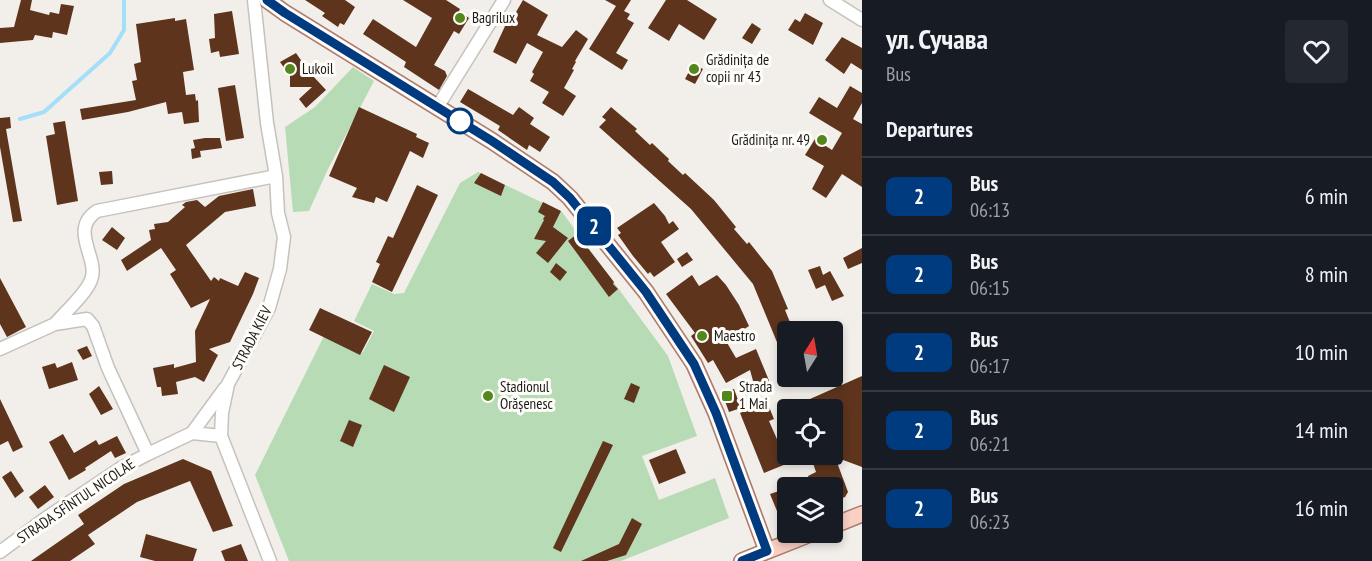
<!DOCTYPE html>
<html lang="en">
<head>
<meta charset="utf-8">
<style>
	:root { --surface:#171b24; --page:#242831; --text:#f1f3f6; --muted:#9ea1a6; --line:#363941 }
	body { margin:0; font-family:"PT Sans Narrow",sans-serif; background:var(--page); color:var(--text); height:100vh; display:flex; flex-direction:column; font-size:22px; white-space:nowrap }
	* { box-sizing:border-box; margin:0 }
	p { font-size:20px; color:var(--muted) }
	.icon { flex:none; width:33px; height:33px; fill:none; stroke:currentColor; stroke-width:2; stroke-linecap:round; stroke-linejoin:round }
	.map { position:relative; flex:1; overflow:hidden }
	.panel { display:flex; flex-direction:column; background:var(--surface); width:510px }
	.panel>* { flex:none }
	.badge { padding:0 12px; border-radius:9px; font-size:21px; line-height:39px }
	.needle { width:39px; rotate:11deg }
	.fabs { position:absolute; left:777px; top:321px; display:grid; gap:12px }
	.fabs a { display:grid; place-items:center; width:66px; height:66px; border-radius:6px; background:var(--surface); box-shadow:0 3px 9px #0003; font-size:30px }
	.map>.badge { position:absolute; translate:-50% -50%; box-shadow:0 0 0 3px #fff }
	h2 { padding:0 24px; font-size:22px; line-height:54px }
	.round { display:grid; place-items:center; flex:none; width:63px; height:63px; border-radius:6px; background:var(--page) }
	.headline { display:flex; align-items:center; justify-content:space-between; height:102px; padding:0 24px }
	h1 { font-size:28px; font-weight:700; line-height:45px }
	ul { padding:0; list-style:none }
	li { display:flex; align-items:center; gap:18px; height:78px; padding:0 24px; border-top:2px solid var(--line) }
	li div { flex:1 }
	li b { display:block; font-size:22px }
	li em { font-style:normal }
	li .badge { min-width:66px; font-weight:700; text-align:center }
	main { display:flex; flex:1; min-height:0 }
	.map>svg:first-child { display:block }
</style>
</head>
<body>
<main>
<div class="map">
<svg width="862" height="561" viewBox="0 0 862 561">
	<rect width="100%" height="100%" fill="#f2efeb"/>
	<path fill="#b7dbb4" d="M353 67 374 81 328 169 309 211 293 212 285 127 315 107Z
		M478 172 562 212 668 356 697 436 642 456 659 500 715 478 729 518 621 561H289L255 475 324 336 360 354 363 352 374 331 354 321 372 284 394 294 404 293 460 183Z"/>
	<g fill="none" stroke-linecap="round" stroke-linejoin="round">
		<path stroke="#a4dff9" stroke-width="4" d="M20 119 44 112 110 53 124 30V0"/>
	</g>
	<path fill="#5e341d" d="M21 0H32L30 10 49 15 50 12 59 14 61 4 74 6 67 35 53 32 52 38 35 35 33 40 0 43V28L14 27Z
		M305 0H345L355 7 344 25 340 23 338 27 322 16 325 13Z
		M403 0H446L460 9 459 11 469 18 459 34 454 31 434 65 445 71 447 76 439 90 404 67 406 62 363 34 373 19 416 47 432 18Z
		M523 0 548 15 537 35 562 47 576 30 588 39 575 61 576 62 572 69 574 70 564 88 576 96 563 116 542 103 549 92 530 81 534 74 532 72 543 52 527 43 516 64 493 52 506 24 508 26Z
		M605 0H631L624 11 630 14 627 19 634 23 616 53 628 60 622 70 589 49 616 6Z
		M666 0H687L717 19 704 40 679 24 669 41 648 28Z
		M232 11 239 54 220 57 219 51 211 53 209 39 215 38 214 14Z
		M805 13 823 23 813 45 788 30 795 19 800 22Z
		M175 18V21L186 19 194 70 183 72 186 95 195 94 196 101 198 100 199 122 184 124 182 112 168 114 166 102 128 112 82 120 80 109 136 100 132 81 137 80 134 64 141 62 136 24Z
		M752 23 761 29 752 44 742 38Z
		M842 37 862 48V70L851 63 844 74 825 60Z
		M296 53 305 66 315 72 313 76 326 90 306 108 299 99 312 87H290V76L280 62Z
		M693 64 703 69 695 84 685 79Z
		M235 85 244 138 226 141 218 88Z
		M850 86 862 93V103L853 119 862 124V187L842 174 826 198 812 189 824 166 805 155 815 139 832 150 842 133 809 113 819 97 837 108Z
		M468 89 513 115 519 107 534 118 530 124 550 137 540 152 529 145 527 150 498 130 500 126 460 102Z
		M359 107 417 134 416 137 429 143 423 158 410 151 387 202 376 197 374 203 352 197 357 188 329 176Z
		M611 107 637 129 635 131 650 145 652 143 669 159 668 161 683 175 685 173 714 200 736 227 734 229 747 244 749 242 772 271 788 309 785 310 794 332H788V369L753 284 691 209 599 127 606 120 602 117Z
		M10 117 11 128 6 129 22 221 13 222 0 147V118Z
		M65 121 78 201 57 205 46 136 55 134 53 123Z
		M205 138H220L222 148 200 151 201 157 192 159 191 149 195 148 193 140Z
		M112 171 113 184 101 185 99 172Z
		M481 173 505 185 501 196 474 183Z
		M417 185 438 195 392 292 372 282 380 264 376 262 388 236 393 238Z
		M253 189 256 206 225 212 186 245 211 281 214 277 219 281 220 278 238 286 245 272 259 278 253 294 230 342 209 349 218 355 204 382 195 377 176 382 178 394 162 396 161 387H157L153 368 174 364V368L196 362 195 331 210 299 191 308 170 274 176 270 161 248 127 271 121 260 151 240 149 230 155 229 154 224 168 222 185 207 182 205 186 202 197 200 205 207 219 196Z
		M543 202 561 211 553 227 568 238 548 263 536 253 546 241 534 239 544 220 543 219 545 216 538 212Z
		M654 203 665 216 669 224 673 221 679 229 661 242 675 262 654 277 650 272 648 274 633 256 618 235 621 233 617 228Z
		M112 227 125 238 117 250 102 240Z
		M577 234 614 282 613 284 618 289 609 297 568 241Z
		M862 248V263L848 269 843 258Z
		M687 252 693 260 682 267 677 259Z
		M556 263 567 272 560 281 550 272Z
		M820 266 823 275 830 271 844 296 832 301 825 285 816 289 808 270Z
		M692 275 699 286 717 275 726 285 739 305 749 326 726 341 736 358 756 349 770 383 755 388 750 370 726 383 713 360 708 363 691 336 695 333 666 294Z
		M0 278 26 327 7 337 0 324Z
		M320 308 372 332 360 355 309 330Z
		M87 346 92 356 83 360 77 350Z
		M72 362 78 380 49 389 42 367 55 363 57 368Z
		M384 365 410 377 394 412 369 399Z
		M862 376V467L835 457 848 492 845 497 832 502V488H812L808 476 816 472 810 454H832V410H785Z
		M631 383 640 387 634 403 624 399Z
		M99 386 113 409 101 415 89 394Z
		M734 389 741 408 729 412 722 393Z
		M0 399 23 447 13 452 8 441 0 445Z
		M767 402 774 419 769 421 780 446 784 444 791 462 764 473 740 413Z
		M349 420 362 425 353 447 340 441Z
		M63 434 74 453 96 440 99 445 117 436 126 453 115 458 111 451 85 468 86 470 69 480 49 442Z
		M603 441 613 445 561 552 553 548Z
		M676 449 686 473 659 484 649 460Z
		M183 459 211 471 233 526 213 532 190 481 137 502 88 535 95 544 70 561H31L84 524 78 515 124 484Z
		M11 471 24 491 15 498 2 477Z
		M45 485 54 497 38 509 29 497Z
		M785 489 788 496 787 527 780 509 777 511 770 494Z
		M632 518 642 524 626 555 607 561H581L619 544Z
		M146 534 197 549 193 561H155L140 557Z
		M241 544 248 561H225L221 551Z"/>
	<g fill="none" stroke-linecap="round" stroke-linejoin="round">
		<g stroke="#c5c2be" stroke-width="15">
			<path id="minor" d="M254 0 267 123 276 176 278 213 284 237 280 269 269 308 228 384 222 413 221 436 270 561
				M830 0 862 20
				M438 106 504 0
				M55 324C65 312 86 294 91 280 100 259 68 230 97 211L276 176
				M0 349 55 324 87 319 93 326 108 368 148 454
				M192 433 225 388
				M0 552 46 518 121 468 148 454 192 433 221 436"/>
		</g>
		<g stroke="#a97c6d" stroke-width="18">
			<path id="major" d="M267 0 285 13 492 141 553 182 570 198 646 292 694 364 716 413 767 551
				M832 526 862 514
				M742 561 815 532"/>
		</g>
		<use href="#minor" stroke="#fff" stroke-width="12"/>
		<use href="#major" stroke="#f9d0c3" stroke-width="15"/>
	</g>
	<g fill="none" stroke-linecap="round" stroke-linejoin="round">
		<g stroke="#fff" stroke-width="14">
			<path id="line" d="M267 0 285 13 492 141 553 182 570 198 646 292 694 364 716 413 767 551 742 561"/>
		</g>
		<use href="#line" stroke="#003b80" stroke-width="9"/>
	</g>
	<g fill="#54861b" stroke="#fffdf9" stroke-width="2">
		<circle cx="460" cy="18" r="6"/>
		<circle cx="290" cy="69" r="6"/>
		<circle cx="694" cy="69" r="6"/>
		<circle cx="822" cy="140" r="6"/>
		<circle cx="702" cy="336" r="6"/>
		<circle cx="488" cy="396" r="6"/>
		<rect x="721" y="390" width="12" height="12" rx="3"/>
	</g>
	<circle fill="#fff" stroke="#003b80" stroke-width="3" cx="460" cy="121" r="12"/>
	<g text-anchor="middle" stroke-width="6" stroke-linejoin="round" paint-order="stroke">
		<g font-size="15" fill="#1b1a18" stroke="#fffdf9" text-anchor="start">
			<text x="472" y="23">Bagrilux</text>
			<text x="706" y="65">Grădinița de<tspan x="706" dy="17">copii nr 43</tspan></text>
			<text x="302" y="74">Lukoil</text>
			<text x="810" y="145" text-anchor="end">Grădinița nr. 49</text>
			<text x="714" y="341">Maestro</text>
			<text x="500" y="392">Stadionul<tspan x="500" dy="17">Orășenesc</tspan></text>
			<text x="739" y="392">Strada<tspan x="739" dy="17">1 Mai</tspan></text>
		</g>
		<g font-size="15" fill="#1b1a18" stroke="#fffdf9">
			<text transform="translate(252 338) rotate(-63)" y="5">STRADA KIEV</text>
			<text transform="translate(76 501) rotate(-34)" y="5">STRADA SFÎNTUL NICOLAE</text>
		</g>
	</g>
</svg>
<div class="fabs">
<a><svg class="needle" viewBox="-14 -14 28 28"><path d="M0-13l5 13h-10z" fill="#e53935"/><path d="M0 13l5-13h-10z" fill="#9ea1a6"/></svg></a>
<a><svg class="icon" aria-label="locate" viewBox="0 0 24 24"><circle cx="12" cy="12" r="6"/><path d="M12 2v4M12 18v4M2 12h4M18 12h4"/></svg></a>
<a><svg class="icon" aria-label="layers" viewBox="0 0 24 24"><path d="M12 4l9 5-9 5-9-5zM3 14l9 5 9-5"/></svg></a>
</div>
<b class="badge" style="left:594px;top:226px;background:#003b80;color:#fff">2</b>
</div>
<section class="panel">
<div class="headline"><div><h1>ул. Сучава</h1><p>Bus</p></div><a class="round"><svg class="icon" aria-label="heart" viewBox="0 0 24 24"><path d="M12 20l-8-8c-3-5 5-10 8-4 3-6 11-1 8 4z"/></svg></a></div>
<h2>Departures</h2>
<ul>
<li><span class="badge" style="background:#003b80;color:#fff">2</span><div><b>Bus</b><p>06:13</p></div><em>6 min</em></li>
<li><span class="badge" style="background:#003b80;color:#fff">2</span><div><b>Bus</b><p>06:15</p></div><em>8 min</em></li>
<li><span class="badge" style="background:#003b80;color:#fff">2</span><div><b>Bus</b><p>06:17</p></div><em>10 min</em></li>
<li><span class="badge" style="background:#003b80;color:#fff">2</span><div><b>Bus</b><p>06:21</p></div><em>14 min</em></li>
<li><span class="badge" style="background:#003b80;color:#fff">2</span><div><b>Bus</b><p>06:23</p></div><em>16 min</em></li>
</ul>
</section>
</main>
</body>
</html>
